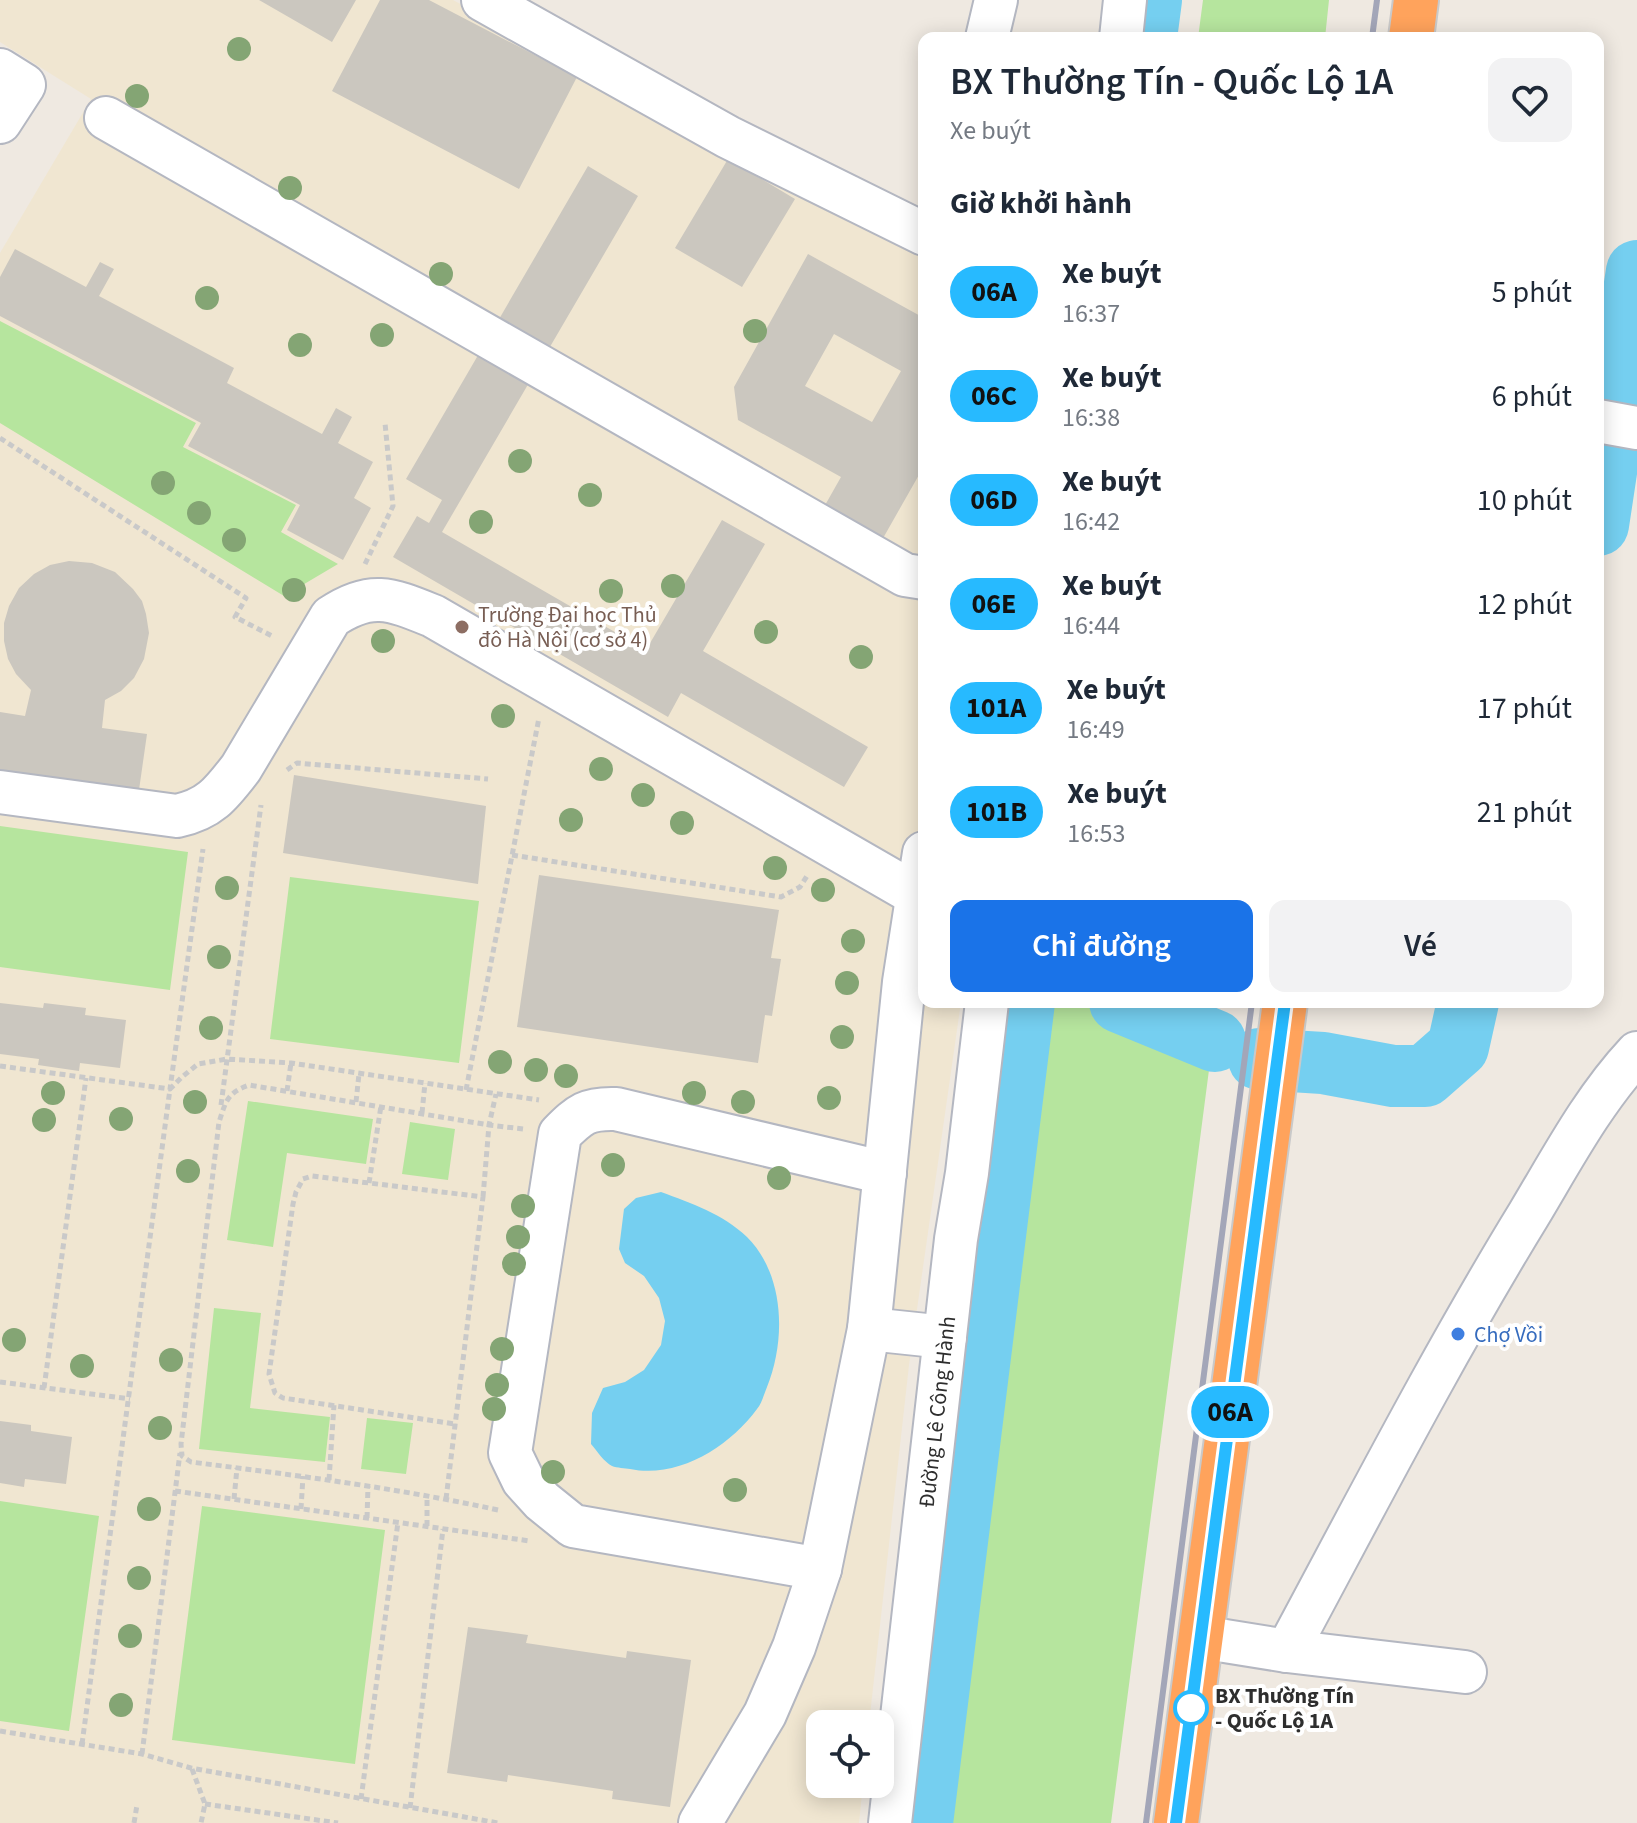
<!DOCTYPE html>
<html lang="vi">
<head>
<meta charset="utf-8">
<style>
	:root { --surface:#fff; --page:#f2f2f3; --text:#1f2937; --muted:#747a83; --accent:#1a73e8 }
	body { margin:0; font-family:"Source Sans 3",sans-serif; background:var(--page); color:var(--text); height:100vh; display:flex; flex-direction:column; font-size:30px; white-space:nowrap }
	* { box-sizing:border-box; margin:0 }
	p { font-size:26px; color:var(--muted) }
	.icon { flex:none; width:44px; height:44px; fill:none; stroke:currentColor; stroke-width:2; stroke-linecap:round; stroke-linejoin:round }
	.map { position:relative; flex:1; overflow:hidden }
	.side { position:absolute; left:918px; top:32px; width:686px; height:976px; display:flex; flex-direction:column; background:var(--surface); border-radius:16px; box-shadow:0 4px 20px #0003 }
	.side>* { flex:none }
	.badge { padding:0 16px; border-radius:26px; font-size:28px; line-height:52px }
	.buttons { position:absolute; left:806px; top:1710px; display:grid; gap:16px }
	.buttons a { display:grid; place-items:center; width:88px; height:88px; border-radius:16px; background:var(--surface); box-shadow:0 4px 20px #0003; font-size:40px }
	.map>.badge { position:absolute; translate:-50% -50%; box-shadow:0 0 0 4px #fff }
	h2 { padding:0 32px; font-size:30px; line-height:72px }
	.round { display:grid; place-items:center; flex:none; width:84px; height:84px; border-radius:16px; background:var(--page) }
	.summary { display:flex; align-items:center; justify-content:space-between; height:136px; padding:0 32px }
	h1 { font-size:38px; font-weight:600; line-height:60px }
	.cta { display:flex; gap:16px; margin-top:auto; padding:16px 32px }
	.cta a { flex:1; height:92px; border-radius:16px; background:var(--accent); color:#fff; font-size:32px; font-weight:600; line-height:92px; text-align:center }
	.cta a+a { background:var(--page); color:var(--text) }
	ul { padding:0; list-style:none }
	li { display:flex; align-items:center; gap:24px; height:104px; padding:0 32px }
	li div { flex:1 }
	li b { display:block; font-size:30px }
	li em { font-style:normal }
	li .badge { min-width:88px; font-weight:700; text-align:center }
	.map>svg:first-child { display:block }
</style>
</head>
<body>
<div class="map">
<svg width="1637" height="1823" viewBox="0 0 1637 1823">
	<rect width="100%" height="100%" fill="#efe9e1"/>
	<path fill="#f0e6d1" d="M0 0H453L924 251V1002H961L909 1365 869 1724H820V1784H863L859 1823H0V253L91 99 0 42Z"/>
	<path fill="#b6e59e" d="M1203 0H1329L1325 38H1198Z
		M0 321 196 423 183 447 296 505 281 532 338 564 284 596 0 423Z
		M0 826 188 852 170 990 0 967Z
		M290 877 479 901 459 1063 270 1039Z
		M1040 1002H1101L1216 1016 1111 1823H945Z
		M248 1101 373 1119 366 1164 287 1153 273 1247 227 1240Z
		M410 1122 455 1129 448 1180 402 1174Z
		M214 1308 261 1313 250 1408 330 1417 325 1462 199 1449Z
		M367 1418 413 1423 406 1474 361 1469Z
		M0 1501 99 1516 69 1731 0 1721Z
		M202 1506 385 1530 355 1764 172 1740Z"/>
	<path fill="#75cff0" d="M661 1192C691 1203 723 1214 747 1237 785 1275 786 1340 767 1387 764 1394 762 1403 757 1409 729 1447 678 1479 630 1469 625 1468 617 1468 612 1466 604 1462 597 1451 591 1444L592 1413 603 1388 625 1382 644 1370 661 1345 665 1321 659 1298 644 1276 625 1263 619 1249 624 1209 636 1198Z"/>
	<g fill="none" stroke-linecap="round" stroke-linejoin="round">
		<path stroke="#75cff0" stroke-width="62" d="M1146 38 1151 0
			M1618 396 1637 271
			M1598 525 1609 452
			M1120 1002 1215 1041
			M1259 1059 1323 1063 1393 1076H1425L1458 1047 1468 1002
			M922 1823 1024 1002"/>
	</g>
	<path fill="#cbc7bf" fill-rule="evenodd" d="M259 0H356L332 42Z
		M380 0H429L577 77 519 189 332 91Z
		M728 159 795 199 742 287 675 248Z
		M588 166 638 196 442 532 646 650 722 520 765 544 703 651 868 747 844 787 681 693 668 717 393 557 417 516 429 523 442 500 406 479Z
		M15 249 86 287 100 262 114 269 99 296 234 368 227 383 322 434 336 408 352 417 338 443 373 462 354 498 371 508 343 560 287 530 300 505 188 446 201 423 0 316V277Z
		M808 254 924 318V466L882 540 824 507 841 477 738 420 734 387ZM834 334 901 371 872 422 805 386Z
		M69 561 92 563 115 572 133 589 142 601 146 614 149 633 144 659 134 678 121 691 105 700 102 728 147 734 139 790 0 770V712L25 716 31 690 16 674 8 659 4 641V623L9 606 19 588 34 574 50 565Z
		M294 775 486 806 478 884 283 853Z
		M539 875 779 910 771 958 781 959 772 1016 765 1015 758 1063 517 1027Z
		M0 1003 43 1008 44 1003 86 1008 85 1015 126 1020 120 1068 80 1063 79 1071 38 1065 39 1059 0 1054Z
		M0 1421 31 1425V1431L72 1437 66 1484 25 1479 24 1487 0 1483Z
		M468 1627 528 1635 526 1643 626 1658 627 1651 691 1660 670 1807 612 1799 613 1791 508 1775 507 1782 447 1773Z"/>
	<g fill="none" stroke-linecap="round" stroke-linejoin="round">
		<g stroke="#b4b7c1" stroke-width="46">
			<g id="minor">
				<path d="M483 0 728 137 924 234"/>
				<path d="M987 38 996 0"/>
				<path d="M1121 38 1125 0"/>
				<path d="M0 70 24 85 0 122"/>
				<path d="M106 118 898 571 905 575 924 578"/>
				<path d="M1598 421 1637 428"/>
				<path d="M0 792 177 816C210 809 221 794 241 768L331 617C371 590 391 599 433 616L917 895"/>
				<path d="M869 1329 945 1337"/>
				<path d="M820 1569 573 1526 542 1501 523 1480 510 1453 560 1134C580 1114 587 1108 616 1109L885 1173"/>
				<path d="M1200 1637 1287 1651 1465 1672"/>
				<path d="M1287 1651C1366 1504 1442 1356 1529 1214 1562 1159 1593 1100 1637 1053"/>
				<path d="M700 1823 765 1714 794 1647 820 1569 869 1329 904 982 924 853"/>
				<path id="s1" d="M890 1823 956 1239 967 1173 987 1002"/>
			</g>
		</g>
		<g stroke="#c9c9c9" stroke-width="48">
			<path id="highway" d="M1411 38 1416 0
				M1176 1823 1285 1002"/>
		</g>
		<path stroke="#c9c9c9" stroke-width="5" stroke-dasharray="6 4" stroke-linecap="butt" d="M0 438 246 598 235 617 274 637
			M365 564 393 506 385 423
			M287 770 297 763 488 779
			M512 855 781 897 800 887 807 876
			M0 1066 170 1089 203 849
			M466 1090 539 718
			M287 1091 291 1063
			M356 1102 359 1074
			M221 1105 261 805
			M422 1113 425 1083
			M369 1183 381 1106
			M483 1197 489 1125 496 1094
			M0 1382 130 1399
			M44 1388 86 1078
			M329 1480 334 1405
			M175 1491 530 1541
			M234 1499 237 1468
			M446 1499 483 1197 312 1176 303 1179 296 1192 293 1204 269 1374 275 1393 283 1398 455 1424
			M301 1509 303 1476
			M498 1510C397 1488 294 1475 191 1462L182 1456 181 1444 219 1122C226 1101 227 1093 249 1085L489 1125 523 1129
			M367 1518 368 1486
			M427 1526V1496
			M0 1731 142 1754 191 1768 498 1823
			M82 1744 170 1089 182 1077 198 1064 227 1059 291 1063 539 1100
			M142 1754 180 1453
			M192 1769 205 1804 201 1823
			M361 1799 398 1522
			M205 1804 338 1823
			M410 1808 443 1529
			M134 1823 137 1805"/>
		<use href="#minor" stroke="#fff" stroke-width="42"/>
		<use href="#highway" stroke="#ffa35c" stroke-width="44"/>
		<path stroke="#a3a6b8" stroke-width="6" d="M1372 38 1377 0
			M1146 1823 1252 1002"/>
	</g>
	<g fill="#84a574">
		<circle cx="239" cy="49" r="12"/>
		<circle cx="137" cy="96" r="12"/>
		<circle cx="290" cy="188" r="12"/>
		<circle cx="441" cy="274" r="12"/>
		<circle cx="207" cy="298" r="12"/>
		<circle cx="755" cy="331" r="12"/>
		<circle cx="382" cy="335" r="12"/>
		<circle cx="300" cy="345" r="12"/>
		<circle cx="520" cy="461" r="12"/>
		<circle cx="163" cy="483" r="12"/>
		<circle cx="590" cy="495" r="12"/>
		<circle cx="199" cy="513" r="12"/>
		<circle cx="481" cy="522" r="12"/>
		<circle cx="234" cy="540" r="12"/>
		<circle cx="673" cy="586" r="12"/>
		<circle cx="294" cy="590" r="12"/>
		<circle cx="611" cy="591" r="12"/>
		<circle cx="766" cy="632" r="12"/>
		<circle cx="383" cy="641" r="12"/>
		<circle cx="861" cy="657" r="12"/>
		<circle cx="503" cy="716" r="12"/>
		<circle cx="601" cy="769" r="12"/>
		<circle cx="643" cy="795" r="12"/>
		<circle cx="571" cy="820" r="12"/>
		<circle cx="682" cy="823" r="12"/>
		<circle cx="775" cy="868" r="12"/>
		<circle cx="227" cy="888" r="12"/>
		<circle cx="823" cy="890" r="12"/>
		<circle cx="853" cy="941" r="12"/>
		<circle cx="219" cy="957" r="12"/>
		<circle cx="847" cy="983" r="12"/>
		<circle cx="211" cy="1028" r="12"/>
		<circle cx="842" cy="1037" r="12"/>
		<circle cx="500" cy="1062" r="12"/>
		<circle cx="536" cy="1070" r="12"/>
		<circle cx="566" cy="1076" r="12"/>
		<circle cx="53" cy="1093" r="12"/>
		<circle cx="694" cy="1093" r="12"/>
		<circle cx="829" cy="1098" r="12"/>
		<circle cx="195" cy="1102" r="12"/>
		<circle cx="743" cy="1102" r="12"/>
		<circle cx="121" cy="1119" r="12"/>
		<circle cx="44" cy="1120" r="12"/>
		<circle cx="613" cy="1165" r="12"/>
		<circle cx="188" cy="1171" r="12"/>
		<circle cx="779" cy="1178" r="12"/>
		<circle cx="523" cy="1206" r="12"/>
		<circle cx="518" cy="1237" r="12"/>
		<circle cx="514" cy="1264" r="12"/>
		<circle cx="14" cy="1340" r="12"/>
		<circle cx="502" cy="1349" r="12"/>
		<circle cx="171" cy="1360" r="12"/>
		<circle cx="82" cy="1366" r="12"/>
		<circle cx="497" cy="1385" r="12"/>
		<circle cx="494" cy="1409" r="12"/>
		<circle cx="160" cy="1428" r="12"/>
		<circle cx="553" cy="1472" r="12"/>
		<circle cx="735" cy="1490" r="12"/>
		<circle cx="149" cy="1509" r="12"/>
		<circle cx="139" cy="1578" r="12"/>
		<circle cx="130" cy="1636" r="12"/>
		<circle cx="121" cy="1705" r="12"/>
	</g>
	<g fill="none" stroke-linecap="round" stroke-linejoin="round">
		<g stroke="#fff" stroke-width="18">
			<path id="line" d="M1176 1823 1285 1002"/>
		</g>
		<use href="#line" stroke="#27baff" stroke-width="12"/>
	</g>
	<circle fill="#8d6e63" stroke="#fff" stroke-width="3" cx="462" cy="627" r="8"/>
	<circle fill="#3f7fe0" stroke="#fff" stroke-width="3" cx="1458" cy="1334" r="8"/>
	<circle fill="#fff" stroke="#27baff" stroke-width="4" cx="1191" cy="1708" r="16"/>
	<g text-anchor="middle" stroke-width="8" stroke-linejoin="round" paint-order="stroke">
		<g font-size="22" fill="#785e54" stroke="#fff" text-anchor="start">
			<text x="478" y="622">Trường Đại học Thủ<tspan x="478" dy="25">đô Hà Nội (cơ sở 4)</tspan></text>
		</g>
		<g font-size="22" fill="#366cbe" stroke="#fff" text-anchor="start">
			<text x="1474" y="1342">Chợ Vồi</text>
		</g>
		<g font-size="22" fill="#2e2e2e" stroke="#fff">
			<text dy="8" stroke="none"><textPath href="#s1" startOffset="414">Đường Lê Công Hành</textPath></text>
		</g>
		<g font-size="22" font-weight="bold" fill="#2e2e2e" stroke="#fff" text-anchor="start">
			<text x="1215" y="1703">BX Thường Tín<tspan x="1215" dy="25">- Quốc Lộ 1A</tspan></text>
		</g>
	</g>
</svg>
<div class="buttons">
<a><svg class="icon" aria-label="locate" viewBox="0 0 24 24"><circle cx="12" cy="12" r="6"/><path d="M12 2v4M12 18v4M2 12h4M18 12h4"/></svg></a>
</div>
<b class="badge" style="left:1230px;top:1412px;background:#27baff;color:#111">06A</b>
<section class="side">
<div class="summary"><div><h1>BX Thường Tín - Quốc Lộ 1A</h1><p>Xe buýt</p></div><a class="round"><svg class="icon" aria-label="heart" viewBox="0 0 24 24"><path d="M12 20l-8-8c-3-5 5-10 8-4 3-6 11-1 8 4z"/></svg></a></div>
<h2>Giờ khởi hành</h2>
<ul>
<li><span class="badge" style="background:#27baff;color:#111">06A</span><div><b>Xe buýt</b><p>16:37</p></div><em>5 phút</em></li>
<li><span class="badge" style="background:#27baff;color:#111">06C</span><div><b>Xe buýt</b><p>16:38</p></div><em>6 phút</em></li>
<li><span class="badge" style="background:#27baff;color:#111">06D</span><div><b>Xe buýt</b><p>16:42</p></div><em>10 phút</em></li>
<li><span class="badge" style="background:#27baff;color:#111">06E</span><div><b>Xe buýt</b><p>16:44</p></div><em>12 phút</em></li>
<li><span class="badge" style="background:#27baff;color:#111">101A</span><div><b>Xe buýt</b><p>16:49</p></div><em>17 phút</em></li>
<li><span class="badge" style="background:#27baff;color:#111">101B</span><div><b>Xe buýt</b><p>16:53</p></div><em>21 phút</em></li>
</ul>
<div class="cta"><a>Chỉ đường</a><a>Vé</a></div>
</section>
</div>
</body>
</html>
